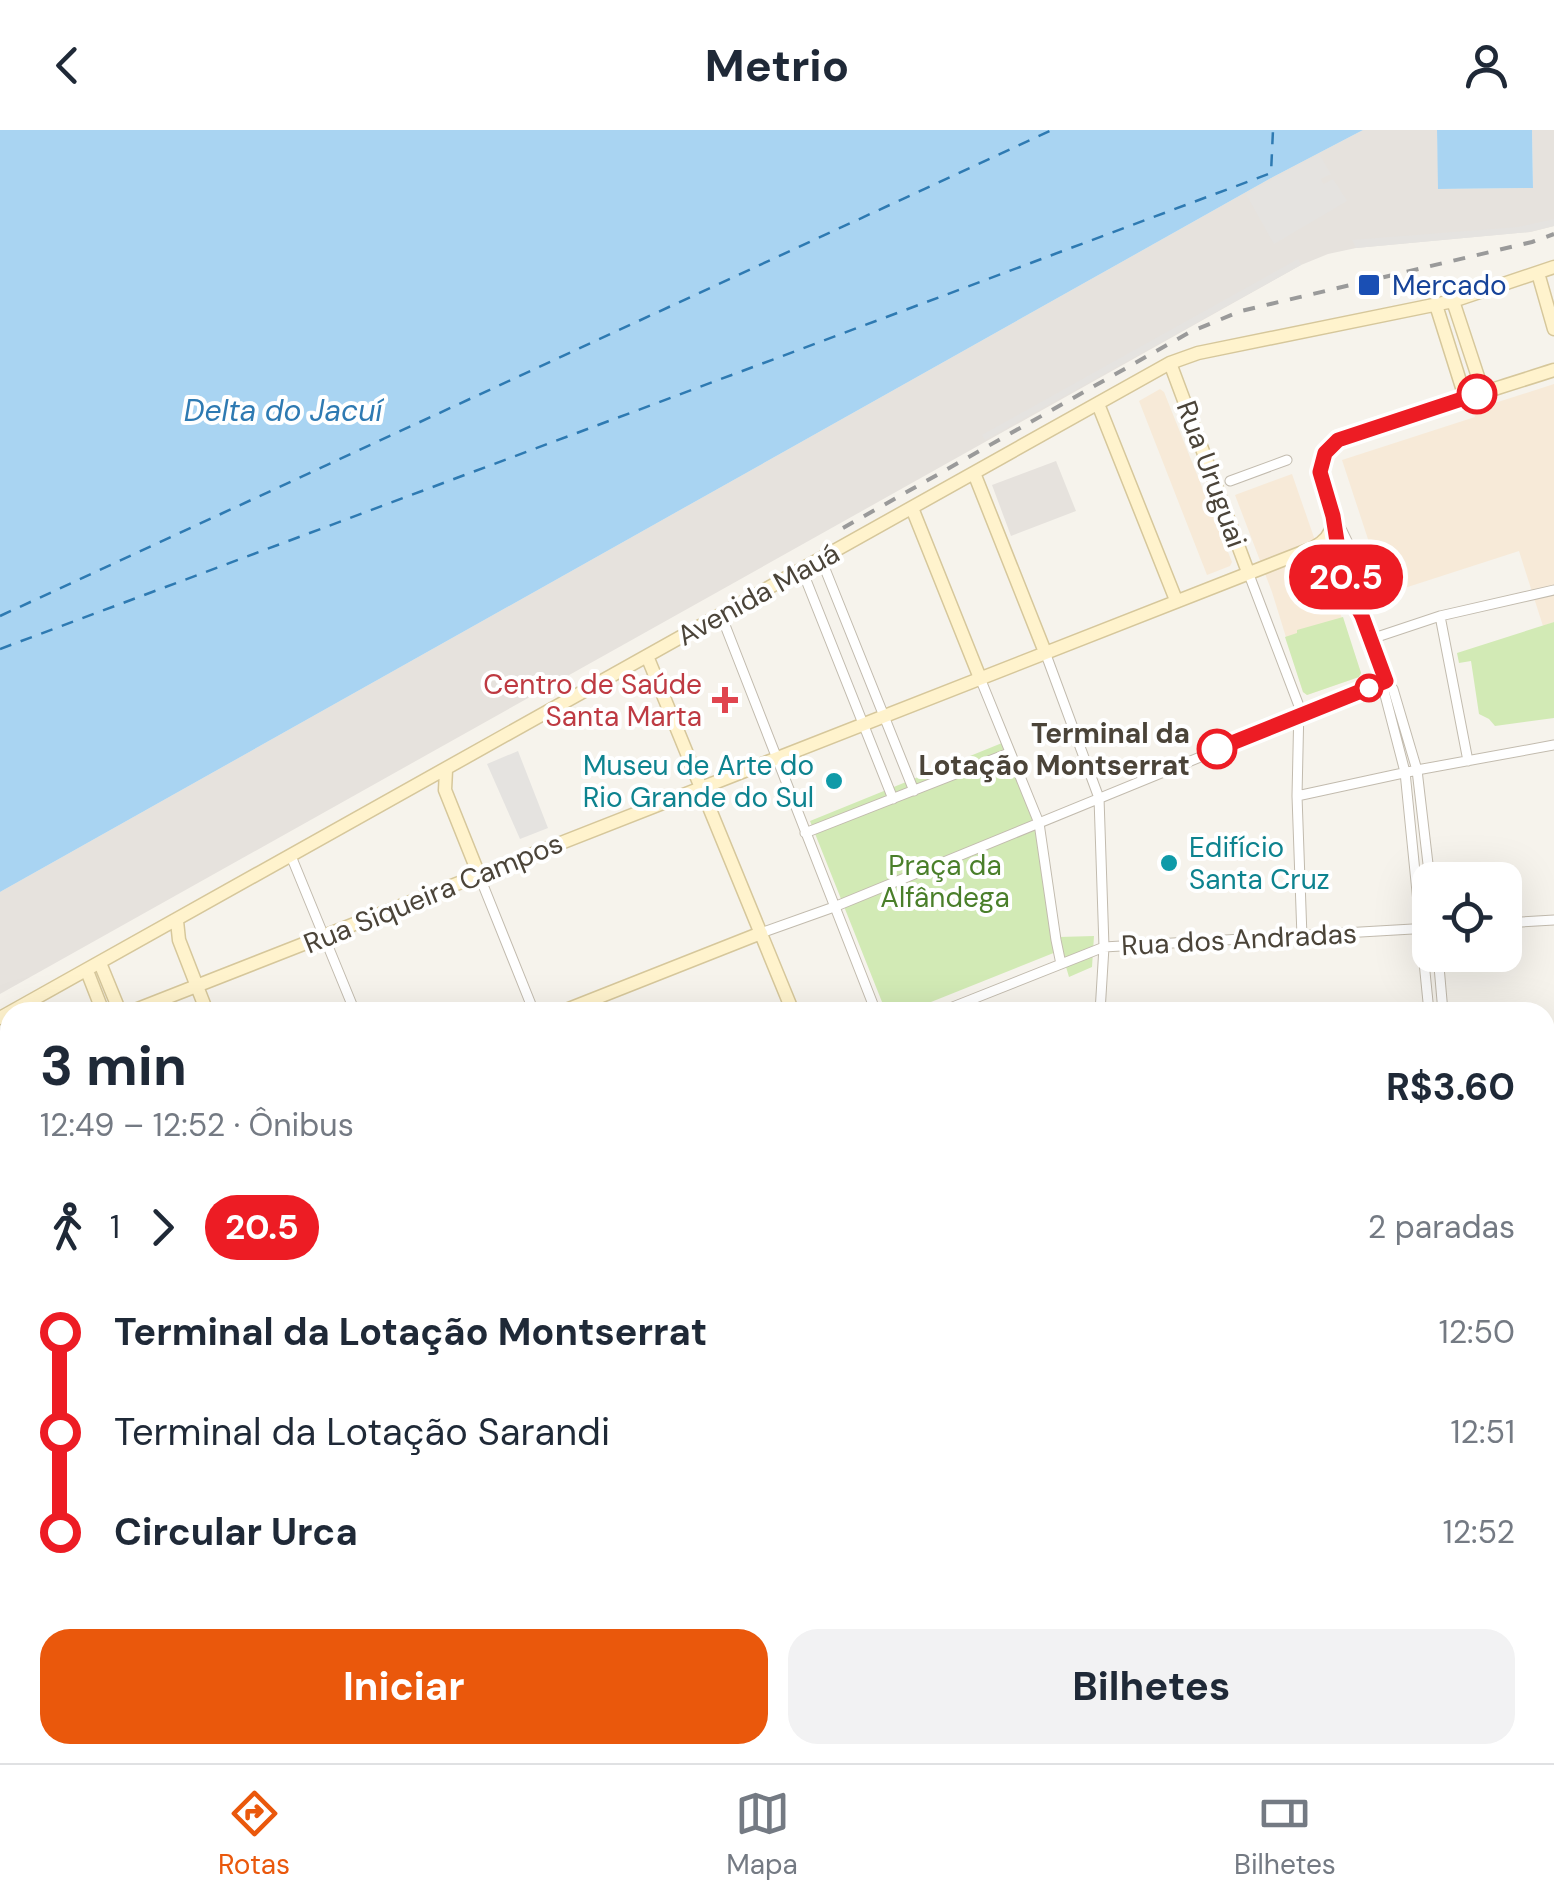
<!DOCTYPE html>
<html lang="pt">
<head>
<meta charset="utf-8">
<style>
	:root { --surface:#fff; --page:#f2f2f3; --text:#1f2937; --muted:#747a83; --line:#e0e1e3; --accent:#ea580c }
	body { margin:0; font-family:"DM Sans",sans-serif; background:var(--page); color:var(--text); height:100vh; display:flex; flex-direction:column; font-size:38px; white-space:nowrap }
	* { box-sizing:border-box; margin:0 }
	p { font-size:32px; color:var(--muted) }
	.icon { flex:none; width:55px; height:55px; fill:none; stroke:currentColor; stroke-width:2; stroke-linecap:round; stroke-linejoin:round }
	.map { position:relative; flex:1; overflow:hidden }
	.details { position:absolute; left:0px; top:872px; width:1555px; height:762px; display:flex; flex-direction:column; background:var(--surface); border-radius:30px 30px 0 0; box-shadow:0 10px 40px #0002 }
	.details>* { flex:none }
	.badge { padding:0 20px; border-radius:32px; font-size:35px; line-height:65px }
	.controls { position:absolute; left:1412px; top:732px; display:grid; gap:20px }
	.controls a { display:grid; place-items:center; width:110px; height:110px; border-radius:20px; background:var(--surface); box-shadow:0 10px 40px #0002; font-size:50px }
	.map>.badge { position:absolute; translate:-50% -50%; box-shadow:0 0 0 5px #fff }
	.legs { display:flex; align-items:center; gap:15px; height:110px; padding:0 40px; font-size:32px }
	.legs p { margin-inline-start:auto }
	.head { display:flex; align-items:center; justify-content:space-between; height:170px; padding:0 40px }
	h1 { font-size:55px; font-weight:700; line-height:75px }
	.cta { display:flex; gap:20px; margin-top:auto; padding:20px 40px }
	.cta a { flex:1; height:115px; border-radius:30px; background:var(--accent); color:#fff; font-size:40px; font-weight:700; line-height:115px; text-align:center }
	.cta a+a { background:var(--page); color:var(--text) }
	ul { padding:0 40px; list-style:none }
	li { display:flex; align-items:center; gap:35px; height:100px; font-size:38px }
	li i { display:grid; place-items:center; width:15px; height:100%; margin:0 12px; background:currentColor }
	li i::after { content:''; width:25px; height:25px; margin:-12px; border:8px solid; border-radius:50%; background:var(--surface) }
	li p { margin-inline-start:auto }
	li:first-child i { background:linear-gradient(#0000 50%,currentColor 0) }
	li:last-child i { background:linear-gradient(currentColor 50%,#0000 0) }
	header { display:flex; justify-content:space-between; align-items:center; height:130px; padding:0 40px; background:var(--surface); font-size:45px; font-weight:700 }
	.tab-bar { display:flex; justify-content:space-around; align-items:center; height:140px; border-top:2px solid var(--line); background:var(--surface); font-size:28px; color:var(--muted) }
	.tab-bar a { display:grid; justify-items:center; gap:5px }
	.tab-bar .on { color:var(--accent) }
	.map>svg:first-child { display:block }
</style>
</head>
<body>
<header><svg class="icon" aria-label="back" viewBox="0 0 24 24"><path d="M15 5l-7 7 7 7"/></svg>Metrio<svg class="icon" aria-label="person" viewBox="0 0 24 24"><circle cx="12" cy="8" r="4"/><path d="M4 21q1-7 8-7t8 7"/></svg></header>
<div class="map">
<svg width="1554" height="1633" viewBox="0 0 1554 1633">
	<rect width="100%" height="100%" fill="#f6f3ec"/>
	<path fill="#f7ead8" d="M1554 254V492L1543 496 1519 421 1386 464 1342 330 1475 287 1473 280Z
		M1160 259 1164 262 1232 432 1230 436 1207 445 1139 271Z
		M1292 344 1361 543 1359 547 1307 565 1303 562 1272 462 1235 365Z"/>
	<path fill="#e6e2dd" d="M1363 0H1437L1439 59 1533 58 1532 0H1554V96L1530 102 1356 118 1328 124 1301 135 0 864V762L1273 47Z
		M1056 331 1076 381 1011 406 992 355Z"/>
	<path fill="#d2eab5" d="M1343 487 1361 543 1359 547 1307 565 1303 562 1285 507 1297 503V500Z
		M1554 492V588L1495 596 1489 589 1479 584 1471 531 1459 533 1457 523Z
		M1002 613 1028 678 1039 693 1048 722 1059 807 1094 806 1092 837 1069 847 1061 820 906 882H886L810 691Z"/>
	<path fill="#e5e3e0" d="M1319 24 1331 44 1321 49 1322 52 1324 54 1333 49 1347 71 1274 114 1246 64Z
		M1554 89V96L1530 102 1356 118 1352 110 1518 97Z
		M1298 129 1301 135 985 310 982 305Z
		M518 621 548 698 520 709 487 634Z"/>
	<path fill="#a9d4f2" d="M0 0H1363L1273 47 0 762Z
		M1437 0H1532L1533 58 1438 59Z"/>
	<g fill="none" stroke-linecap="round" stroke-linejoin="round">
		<path stroke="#2e7ab2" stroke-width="2.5" stroke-dasharray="12 10" stroke-linecap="butt" d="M0 486 1052 0
			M0 519 1271 43 1273 0"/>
		<g stroke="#c2bbae" stroke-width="11">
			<path id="street" d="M1230 351 1287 330
				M1336 390C1353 418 1363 451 1363 484
				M1334 395 1338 418 1350 464 1363 486 1386 551 1393 559 1417 640 1430 751
				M821 429 914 661
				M802 440 893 669
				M1248 442 1299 576 1297 666 1302 807
				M721 485 876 882
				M1440 486 1468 631
				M1371 509 1440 486 1554 460
				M1045 522 1099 668 1104 817 1100 882
				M980 548 1039 693 1056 810 1061 834
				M1386 551 1384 561 1405 642 1429 882
				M1297 666 1417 640 1554 615
				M805 703 1009 623
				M291 726 355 882
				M479 745 534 882
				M1505 793 1554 790
				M761 803 834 777 1386 551
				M1438 825 1443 882
				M940 882 1104 817 1430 798
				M0 1102 10 1099
				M0 1359 10 1385
				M1545 1374 1554 1258
				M0 1452 10 1449
				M99 1625 101 1633
				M275 1625 277 1633
				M835 1633 836 1625
				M1130 1633 1131 1625"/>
		</g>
		<g stroke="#d6c79b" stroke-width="15">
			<path id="secondary" d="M1538 143 1554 199
				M1453 171 1483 262
				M1436 175 1465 267
				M1170 233 1248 442
				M1098 274 1176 470
				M974 343 1045 522
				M912 378 980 548
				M647 526 793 882
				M446 640 445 660 479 745
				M177 791 179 810 207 882
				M100 833 120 882
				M87 841 103 882
				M130 882 1313 418C1363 392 1297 349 1330 317 1344 304 1368 300 1386 294 1442 275 1498 258 1554 240
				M561 882 761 803
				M0 888 1170 233 1198 223 1453 171 1554 137
				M0 933 10 929
				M1545 963H1554
				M1545 978H1554
				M1545 1101H1554
				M0 1255 10 1251
				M1545 1273H1554
				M1545 1475 1554 1474
				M0 1616 10 1613
				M499 1625 502 1633
				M1399 1633 1400 1625
				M1412 1633V1625
				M1526 1633V1625"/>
		</g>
		<use href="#street" stroke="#fff" stroke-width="9"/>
		<use href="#secondary" stroke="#fff3cd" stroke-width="12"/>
		<path stroke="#9a9a9a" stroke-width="4" stroke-dasharray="12 12" stroke-linecap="butt" d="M843 398 1190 202 1241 181 1532 112 1554 104"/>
	</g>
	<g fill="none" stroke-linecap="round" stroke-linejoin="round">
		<g stroke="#fff" stroke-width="22">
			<path id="line-1" d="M1217 619 1386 551 1362 486 1350 464 1338 418 1333 386 1320 342 1325 323 1338 310 1477 264"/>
		</g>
		<use href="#line-1" stroke="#ed1c24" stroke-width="15"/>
	</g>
	<rect fill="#1a4fb4" stroke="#fff" stroke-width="4" x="1357" y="143" width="24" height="24" rx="5"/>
	<g fill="#fff" stroke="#ed1c24" stroke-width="5">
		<circle cx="1477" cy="264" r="18"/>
		<circle cx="1369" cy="558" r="12"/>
		<circle cx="1217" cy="619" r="18"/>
	</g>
	<path fill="#e0444e" stroke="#fff" stroke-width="4" d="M720 555h10v10h10v10h-10v10h-10v-10h-10v-10h10z"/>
	<g fill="#0f9aa8" stroke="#fff" stroke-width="4">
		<circle cx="834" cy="651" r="10"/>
		<circle cx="1169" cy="733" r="10"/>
	</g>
	<g text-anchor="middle" stroke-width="8" stroke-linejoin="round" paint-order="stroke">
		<g font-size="28" fill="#164399" stroke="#fff" text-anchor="start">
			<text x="1392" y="165">Mercado</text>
		</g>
		<g font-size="28" fill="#4b4439" stroke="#fff">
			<text transform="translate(1212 344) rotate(70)" y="10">Rua Uruguai</text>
			<text transform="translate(758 464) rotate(-29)" y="10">Avenida Mauá</text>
			<text transform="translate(433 763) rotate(-22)" y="10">Rua Siqueira Campos</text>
			<text transform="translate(1239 809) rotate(-3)" y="10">Rua dos Andradas</text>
		</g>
		<g font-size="28" fill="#be3a42" stroke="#fff" text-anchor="end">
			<text x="702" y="564">Centro de Saúde<tspan x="702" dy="32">Santa Marta</tspan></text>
		</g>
		<g font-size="28" font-weight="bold" fill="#4b4439" stroke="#fff" text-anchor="end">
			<text x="1190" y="613">Terminal da<tspan x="1190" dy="32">Lotação Montserrat</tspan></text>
		</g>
		<g font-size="28" fill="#0d838f" stroke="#fff" text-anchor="end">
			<text x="814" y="645">Museu de Arte do<tspan x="814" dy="32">Rio Grande do Sul</tspan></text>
			<text x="1189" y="727" text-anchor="start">Edifício<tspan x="1189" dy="32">Santa Cruz</tspan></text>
		</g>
		<g font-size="28" fill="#4a7f2a" stroke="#fff">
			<text x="945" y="745">Praça da<tspan x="945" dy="32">Alfândega</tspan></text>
		</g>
		<g font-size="30" font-style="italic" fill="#2e7ab2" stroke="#fff">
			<text x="283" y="291">Delta do Jacuí</text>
		</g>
	</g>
</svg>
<div class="controls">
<a><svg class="icon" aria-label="locate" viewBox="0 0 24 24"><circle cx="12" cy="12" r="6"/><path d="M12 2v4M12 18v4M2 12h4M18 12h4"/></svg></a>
</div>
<b class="badge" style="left:1346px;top:447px;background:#ed1c24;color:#fff">20.5</b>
<section class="details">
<div class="head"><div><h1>3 min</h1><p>12:49 – 12:52 · Ônibus</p></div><b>R$3.60</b></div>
<div class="legs"><svg class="icon" aria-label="walk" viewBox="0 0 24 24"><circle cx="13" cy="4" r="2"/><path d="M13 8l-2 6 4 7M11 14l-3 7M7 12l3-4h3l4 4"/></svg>1<svg class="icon" aria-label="forward" viewBox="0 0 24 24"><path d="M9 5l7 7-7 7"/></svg><b class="badge" style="background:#ed1c24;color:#fff">20.5</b><p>2 paradas</p></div>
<ul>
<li><i style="color:#ed1c24"></i><b>Terminal da Lotação Montserrat</b><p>12:50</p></li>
<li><i style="color:#ed1c24"></i><span>Terminal da Lotação Sarandi</span><p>12:51</p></li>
<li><i style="color:#ed1c24"></i><b>Circular Urca</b><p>12:52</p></li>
</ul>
<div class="cta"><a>Iniciar</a><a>Bilhetes</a></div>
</section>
</div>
<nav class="tab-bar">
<a class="on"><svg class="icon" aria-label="directions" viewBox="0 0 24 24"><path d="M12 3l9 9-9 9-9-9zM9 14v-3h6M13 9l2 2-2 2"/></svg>Rotas</a>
<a><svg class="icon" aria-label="map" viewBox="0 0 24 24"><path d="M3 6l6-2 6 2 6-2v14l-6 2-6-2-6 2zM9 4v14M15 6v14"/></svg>Mapa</a>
<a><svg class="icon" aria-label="tickets" viewBox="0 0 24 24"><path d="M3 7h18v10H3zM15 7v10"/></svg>Bilhetes</a>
</nav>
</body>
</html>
